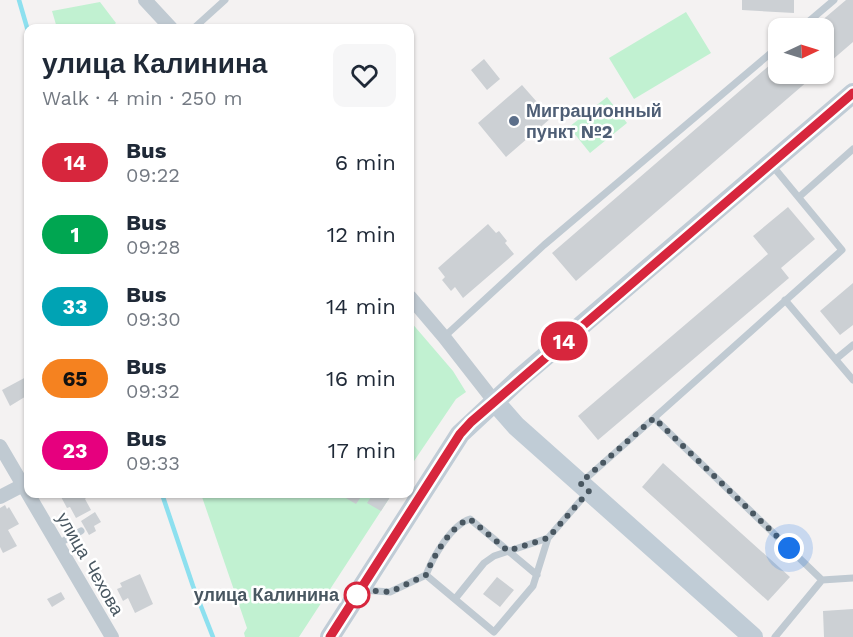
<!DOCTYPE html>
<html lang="en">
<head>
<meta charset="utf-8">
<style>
	:root { --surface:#fff; --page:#f6f6f7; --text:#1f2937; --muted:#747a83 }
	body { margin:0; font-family:"Work Sans",sans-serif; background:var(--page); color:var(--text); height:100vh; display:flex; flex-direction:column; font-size:22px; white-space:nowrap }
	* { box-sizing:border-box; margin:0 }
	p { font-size:20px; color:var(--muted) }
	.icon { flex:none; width:33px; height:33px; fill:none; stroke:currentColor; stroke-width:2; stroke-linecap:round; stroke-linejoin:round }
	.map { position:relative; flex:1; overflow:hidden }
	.panel { position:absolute; left:24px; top:24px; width:390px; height:474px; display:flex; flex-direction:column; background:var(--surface); border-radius:12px; box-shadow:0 2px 4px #0004 }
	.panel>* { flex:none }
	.badge { padding:0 12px; border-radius:20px; font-size:21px; line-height:39px }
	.needle { width:39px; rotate:86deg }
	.fabs { position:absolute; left:768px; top:18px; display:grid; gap:12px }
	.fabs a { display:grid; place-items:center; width:66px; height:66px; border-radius:12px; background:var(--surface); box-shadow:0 2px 4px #0004; font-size:30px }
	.you { position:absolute; width:30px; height:30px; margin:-15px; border:4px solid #fff; border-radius:50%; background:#1a73e8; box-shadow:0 0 0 9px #1a73e833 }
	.map>.badge { position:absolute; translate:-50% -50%; box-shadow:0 0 0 3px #fff }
	.round { display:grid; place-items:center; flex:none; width:63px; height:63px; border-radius:12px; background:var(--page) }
	.headline { display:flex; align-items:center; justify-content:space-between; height:102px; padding:0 18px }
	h1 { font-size:28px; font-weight:800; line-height:45px }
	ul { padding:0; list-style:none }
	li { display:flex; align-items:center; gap:18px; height:72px; padding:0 18px }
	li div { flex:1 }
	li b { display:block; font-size:22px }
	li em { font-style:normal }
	li .badge { min-width:66px; font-weight:700; text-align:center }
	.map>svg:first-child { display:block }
</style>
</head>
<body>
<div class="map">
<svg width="853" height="637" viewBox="0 0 853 637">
	<rect width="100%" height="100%" fill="#f4f2f2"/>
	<path fill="#c1f1d1" d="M100 2 116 23 111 28H57L52 11Z
		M686 12 711 53 634 99 609 58Z
		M607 97 627 123 590 153 569 127Z
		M410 321 453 371 466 392 456 399 410 467Z
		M201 494H392L299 637H245L244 633 247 628Z"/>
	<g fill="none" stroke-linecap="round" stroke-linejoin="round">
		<path stroke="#8de0ef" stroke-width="4.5" d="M19 0 28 31
			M162 494 193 586 213 637"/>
	</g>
	<path fill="#ccd0d4" d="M742 0H794V13L742 10Z
		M846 0H853V42L824 67V28H813Z
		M778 58V74H816L576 281 552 253Z
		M484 59 500 79 487 90 471 70Z
		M522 85 551 118 506 157 478 123Z
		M788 207 815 239 781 268 789 278 598 440 578 416 768 254 753 236Z
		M488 224 496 233 499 231 507 241 505 243 514 254 463 298 455 287 451 291 442 280 445 277 438 268Z
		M853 283V325L840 335 820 311Z
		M28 376V395L10 406 2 390Z
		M663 463 790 577 768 601 642 487Z
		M63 494H85L87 497 85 499 91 510 76 518 70 507 67 508 60 495Z
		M339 494H363L356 504Z
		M373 494H392L381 511 367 503Z
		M5 505 7 509 9 507 19 524 8 530 17 546 3 553 0 547V508Z
		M95 512 101 522 94 526 96 531 89 535 81 521Z
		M140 574 153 604 135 613 128 598 123 601 117 589 122 587 120 583Z
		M497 577 514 590 500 607 483 594Z
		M61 592 65 599 52 607 47 599Z
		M853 609V637H824L823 611Z"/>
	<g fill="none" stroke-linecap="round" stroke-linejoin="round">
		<path stroke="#c0cad2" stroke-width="7" d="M194 28 225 0
			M801 28 834 0
			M799 197 853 149
			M785 300 853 380
			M444 337 544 245 778 47
			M836 359 853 345
			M654 418 842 250 771 164
			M582 482 654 418 822 580
			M58 544 81 531
			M426 575 494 632 533 586 548 538 587 493
			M362 590 390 592 426 575C433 557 451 525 470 519L537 575
			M455 599 484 563 494 556 548 538
			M775 637 822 580 853 578"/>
		<path stroke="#c0cad2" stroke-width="14" d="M145 0 171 28
			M410 297 444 337 494 401
			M0 446 112 637
			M0 497 23 485"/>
		<path stroke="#c0ccd6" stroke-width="20" d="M494 401 516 426 753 637
			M330 637 460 434 520 378 853 93"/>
	</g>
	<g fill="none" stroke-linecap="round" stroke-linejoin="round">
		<g stroke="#fff" stroke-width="14">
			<path id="line" d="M330 637 460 434 471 422 853 93"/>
		</g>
		<use href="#line" stroke="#d7263d" stroke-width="9"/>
		<path stroke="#495761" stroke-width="6" stroke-dasharray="0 10.8" d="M357 595 360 590 390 592 426 575C433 557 451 525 470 519L508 551 548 538 589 491 580 483 654 418 789 548"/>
	</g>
	<circle fill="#5c6f8a" stroke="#fff" stroke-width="2" cx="514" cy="121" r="6"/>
	<circle fill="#fff" stroke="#d7263d" stroke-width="3" cx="357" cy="595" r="12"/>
	<g text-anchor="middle" stroke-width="5" stroke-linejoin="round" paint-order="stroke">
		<g font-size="18" font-weight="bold" fill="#4e5e75" stroke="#fff" text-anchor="start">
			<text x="526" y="117">Миграционный<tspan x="526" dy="21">пункт №2</tspan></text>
		</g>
		<g font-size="18" fill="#495761" stroke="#fff">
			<text transform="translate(90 564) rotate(60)" y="6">улица Чехова</text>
		</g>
		<g font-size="18" font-weight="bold" fill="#495761" stroke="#fff" text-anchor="end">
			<text x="339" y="601">улица Калинина</text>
		</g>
	</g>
</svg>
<div class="fabs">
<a><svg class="needle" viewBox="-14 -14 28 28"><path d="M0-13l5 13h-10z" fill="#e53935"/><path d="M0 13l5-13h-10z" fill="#747a83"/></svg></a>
</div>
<div class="you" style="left:789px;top:548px"></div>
<b class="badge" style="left:564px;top:341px;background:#d7263d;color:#fff">14</b>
<section class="panel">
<div class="headline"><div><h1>улица Калинина</h1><p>Walk · 4 min · 250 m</p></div><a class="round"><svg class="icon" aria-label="heart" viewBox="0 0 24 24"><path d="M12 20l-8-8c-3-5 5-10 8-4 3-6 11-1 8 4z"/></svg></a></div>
<ul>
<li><span class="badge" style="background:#d7263d;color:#fff">14</span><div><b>Bus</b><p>09:22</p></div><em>6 min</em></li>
<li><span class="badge" style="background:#00a651;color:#fff">1</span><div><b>Bus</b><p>09:28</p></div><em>12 min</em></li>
<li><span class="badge" style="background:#00a3b4;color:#fff">33</span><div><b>Bus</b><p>09:30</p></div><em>14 min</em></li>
<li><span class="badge" style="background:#f58220;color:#111">65</span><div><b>Bus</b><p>09:32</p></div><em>16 min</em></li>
<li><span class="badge" style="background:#e6007e;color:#fff">23</span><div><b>Bus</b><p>09:33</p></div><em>17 min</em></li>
</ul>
</section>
</div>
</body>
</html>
